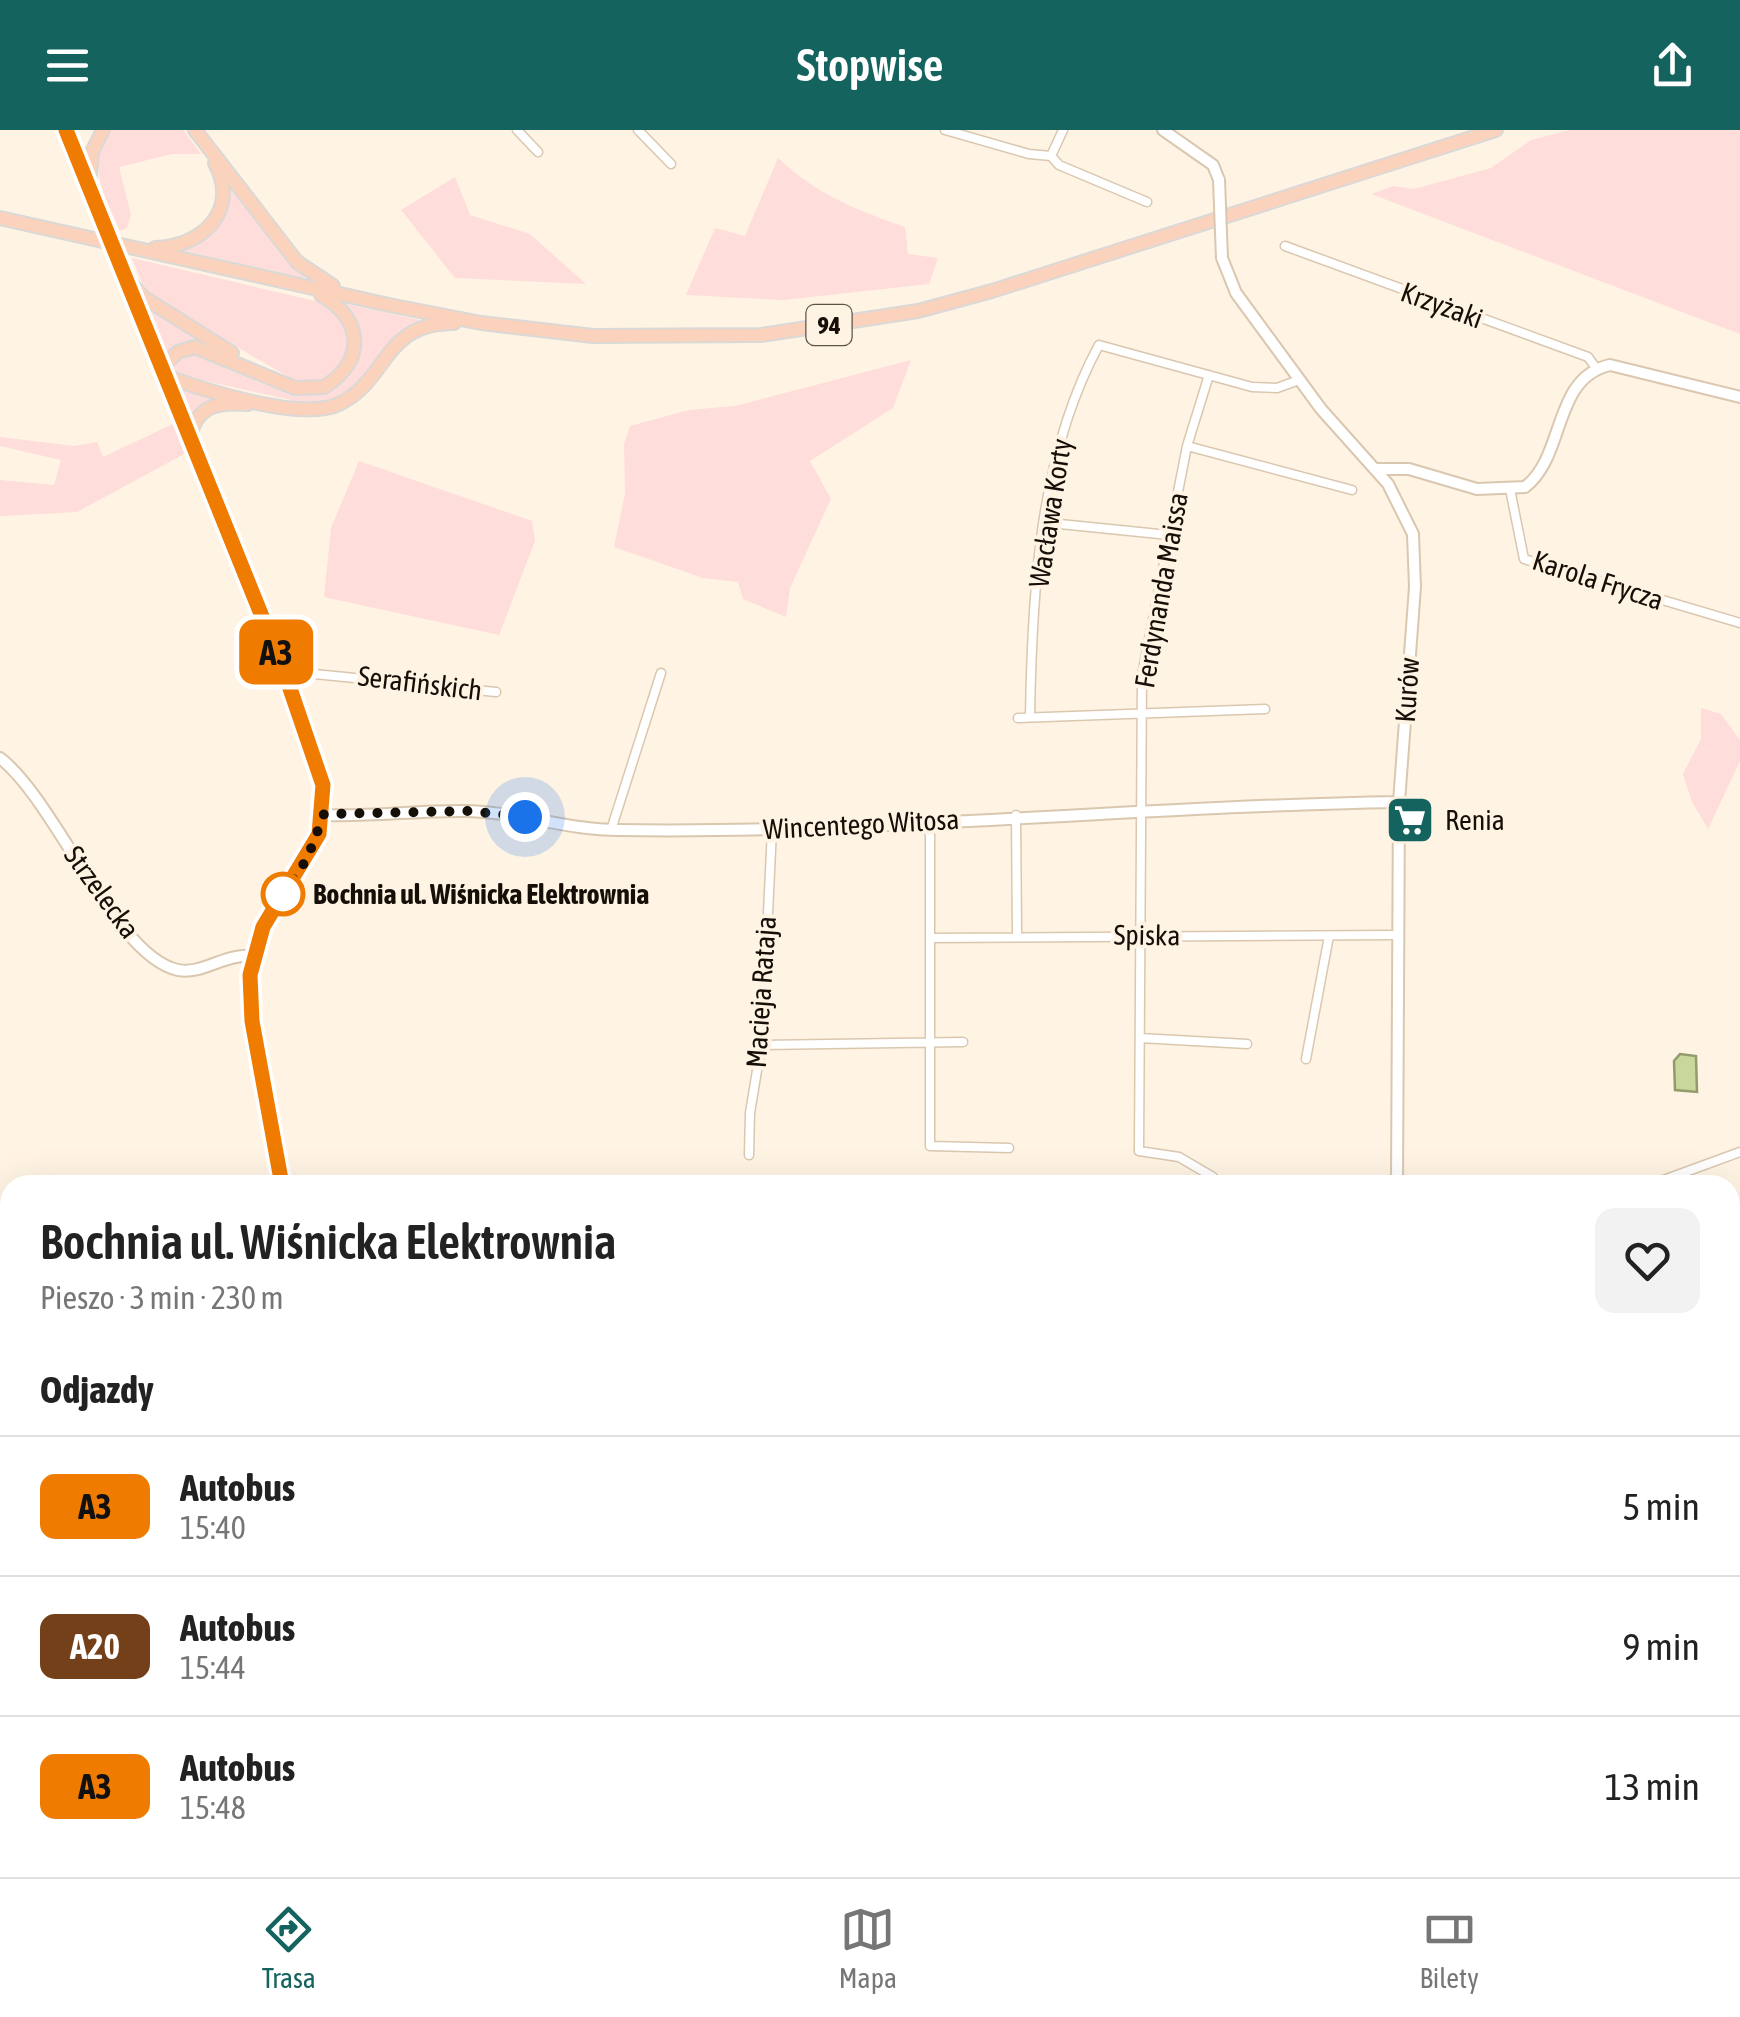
<!DOCTYPE html>
<html lang="pl">
<head>
<meta charset="utf-8">
<style>
	:root { --surface:#fff; --page:#f2f2f2; --text:#222; --muted:#767676; --line:#e0e0e0; --accent:#14635e }
	body { margin:0; font-family:"Asap Condensed",sans-serif; background:var(--page); color:var(--text); height:100vh; display:flex; flex-direction:column; font-size:38px; white-space:nowrap }
	* { box-sizing:border-box; margin:0 }
	p { font-size:32px; color:var(--muted) }
	.icon { flex:none; width:55px; height:55px; fill:none; stroke:currentColor; stroke-width:2; stroke-linecap:round; stroke-linejoin:round }
	.map { position:relative; flex:1; overflow:hidden }
	.drawer { position:absolute; left:0px; top:1045px; width:1740px; height:702px; display:flex; flex-direction:column; background:var(--surface); border-radius:30px 30px 0 0; box-shadow:0 10px 40px #0002 }
	.drawer>* { flex:none }
	.badge { padding:0 20px; border-radius:15px; font-size:35px; line-height:65px }
	.you { position:absolute; width:50px; height:50px; margin:-25px; border:8px solid #fff; border-radius:50%; background:#1a73e8; box-shadow:0 0 0 15px #1a73e833 }
	.map>.badge { position:absolute; translate:-50% -50%; box-shadow:0 0 0 5px #fff }
	h2 { padding:0 40px; font-size:38px; line-height:90px }
	.round { display:grid; place-items:center; flex:none; width:105px; height:105px; border-radius:20px; background:var(--page) }
	.headline { display:flex; align-items:center; justify-content:space-between; height:170px; padding:0 40px }
	h1 { font-size:48px; font-weight:600; line-height:75px }
	ul { padding:0; list-style:none }
	li { display:flex; align-items:center; gap:30px; height:140px; padding:0 40px; border-top:2px solid var(--line) }
	li div { flex:1 }
	li b { display:block; font-size:38px }
	li em { font-style:normal }
	li .badge { min-width:110px; font-weight:700; text-align:center }
	header { display:flex; justify-content:space-between; align-items:center; height:130px; padding:0 40px; background:var(--accent); color:#fff; font-size:45px; font-weight:600 }
	.tab-bar { display:flex; justify-content:space-around; align-items:center; height:140px; border-top:2px solid var(--line); background:var(--surface); font-size:28px; color:var(--muted) }
	.tab-bar a { display:grid; justify-items:center; gap:5px }
	.tab-bar .selected { color:var(--accent) }
	.map>svg:first-child { display:block }
</style>
</head>
<body>
<header><svg class="icon" aria-label="menu" viewBox="0 0 24 24"><path d="M4 6h16M4 12h16M4 18h16"/></svg>Stopwise<svg class="icon" aria-label="share" viewBox="0 0 24 24"><path d="M12 15V3M7 8l5-5 5 5M5 13v7h14v-7"/></svg></header>
<div class="map">
<svg width="1740" height="1747" viewBox="0 0 1740 1747">
	<rect width="100%" height="100%" fill="#fff3e4"/>
	<path fill="#feddda" d="M110 0H183L201 24H172L119 37 131 85 127 98 120 101C104 64 86 37 110 0Z
		M1570 0H1740V204L1371 64 1393 56 1414 59 1491 38 1531 10Z
		M778 28C816 64 856 80 905 97L908 124 938 128 929 154 784 170 686 165 715 98 745 106Z
		M455 47 470 85 530 104 586 154 455 148 401 80Z
		M229 54 305 146 304 148 184 121 216 99Z
		M132 128 328 174 346 193 350 219 331 250 304 256 155 169 142 153Z
		M141 172 236 229 199 213 163 225Z
		M346 174 425 191 393 210 352 260 318 276 170 243 178 231 198 223C240 241 312 291 349 246 369 220 357 197 346 174Z
		M911 230 893 278 810 331 831 369 790 458 786 487 743 469 738 452 703 448 614 417 625 364 624 314 630 296 689 280 735 276Z
		M180 255 226 269 189 293 176 259Z
		M175 293 186 323 77 382 0 386V350L54 355 61 330 0 316V307L74 316 97 312 103 327Z
		M359 331 532 391 535 411 499 505 324 467 331 398Z
		M1701 578 1721 584 1740 610V631L1708 699 1692 672 1683 644 1701 609Z
		M1740 1644V1747H1705L1710 1738H1730V1663Z
		M95 1738H216L211 1747H92Z
		M575 1738H770L773 1747H577Z
		M1112 1738H1170L1174 1747H1122Z"/>
	<path fill="#c9d79a" stroke="#939b6e" stroke-width="2.5" d="M1680 924 1696 926 1697 962 1675 960 1674 931Z"/>
	<g fill="none" stroke-linecap="round" stroke-linejoin="round">
		<path stroke="#939b6e" stroke-width="2.5" d="M1730 1112 1740 1109
			M0 1567H10"/>
		<g stroke="#dac7af" stroke-width="11">
			<path id="minor" d="M517 0 538 22
				M638 0 671 34
				M945 0 1029 24 1051 26
				M1051 26 1059 35 1147 72
				M1051 26 1063 0
				M1285 116 1588 227 1596 238
				M1209 245 1187 316 1142 545 1139 1021 1179 1027 1213 1047
				M1187 316 1352 360
				M1510 359 1524 429 1740 493
				M1047 388 1050 393 1169 405
				M284 541 496 562
				M1030 586C1032 463 1039 325 1099 215L1252 257 1277 258 1299 250
				M1018 588 1265 579
				M1016 685 1017 805
				M926 690 930 705V1016L1009 1018
				M611 700 661 543
				M931 808 1397 805
				M1140 908 1247 914
				M761 915 963 912
				M1306 929 1329 806
				M749 1025 750 983 762 910 772 699
				M1650 1055 1740 1022
				M0 1333 10 1332"/>
		</g>
		<g stroke="#dac7af" stroke-width="14">
			<path id="tertiary" d="M1163 0 1213 35 1219 50
				M1222 128 1236 163 1321 279 1388 354 1413 404 1415 457 1399 672 1397 1055
				M1376 339H1409L1477 359 1525 357C1566 326 1552 248 1610 235L1740 267
				M0 628C56 671 115 827 178 840 203 845 224 823 253 826
				M324 685C372 687 420 680 468 681 519 682 567 700 618 700 878 704 1139 676 1399 672
				M1537 1738V1747"/>
		</g>
		<g stroke="#dac7af" stroke-width="15">
			<path id="secondary" d="M66 0 96 74
				M128 154 284 541 323 655 319 704 263 797 250 845 252 891 282 1055
				M416 1738 418 1747"/>
		</g>
		<g stroke="#dad9d7" stroke-width="16">
			<path id="primary" d="M195 0 297 132 333 156
				M89 56 92 22 103 0
				M0 88 389 175 481 193 593 206 761 205 918 181 992 161 1496 0
				M155 118C202 117 240 81 215 33
				M125 146 143 167 232 223
				M162 237 178 222 195 217 295 258 324 257C367 231 363 188 321 165
				M165 246C204 260 302 292 339 274 389 250 382 193 454 193
				M190 307C197 275 218 272 248 274"/>
		</g>
		<use href="#minor" stroke="#fff" stroke-width="8"/>
		<use href="#tertiary" stroke="#fff" stroke-width="10"/>
		<use href="#secondary" stroke="#fde8dd" stroke-width="11"/>
		<use href="#primary" stroke="#fbd2bc" stroke-width="12"/>
		<g stroke="#dac7af" stroke-width="14" stroke-linecap="butt">
			<path id="tertiary-bridge" d="M1219 50 1222 128"/>
		</g>
		<g stroke="#dac7af" stroke-width="15" stroke-linecap="butt">
			<path id="secondary-bridge" d="M96 74 125 146"/>
		</g>
		<use href="#tertiary-bridge" stroke="#fff" stroke-width="10"/>
		<use href="#secondary-bridge" stroke="#fde8dd" stroke-width="11"/>
	</g>
	<g fill="none" stroke-linecap="round" stroke-linejoin="round">
		<g stroke="#fff" stroke-width="22">
			<path id="line" d="M66 0 284 541 323 655 319 704 263 797 250 845 252 891 282 1055"/>
		</g>
		<use href="#line" stroke="#ef7c00" stroke-width="15"/>
		<path stroke="#160f07" stroke-width="10" stroke-dasharray="0 18" d="M283 764 307 729 324 684 470 681 525 687"/>
	</g>
	<defs>
		<g id="supermarket-square" transform="scale(2.5)"><rect x="-9" y="-9" width="18" height="18" rx="4" fill="#14635e" stroke="#fff3e4"/><path d="M-6-5.5h2.5l.6 2H6L4.5 2H-2.5L-4.4-4H-6ZM-1.5 3.2a1.3 1.3 0 1 0 .1 0ZM3 3.2a1.3 1.3 0 1 0 .1 0Z" fill="#fff"/></g>
	</defs>
	<g fill-rule="evenodd">
		<use href="#supermarket-square" x="1410" y="690"/>
	</g>
	<circle fill="#fff" stroke="#ef7c00" stroke-width="5" cx="283" cy="764" r="20"/>
	<g text-anchor="middle" stroke-width="8" stroke-linejoin="round" paint-order="stroke">
		<rect fill="#fff3e4" stroke="#5c5349" stroke-width="2.5" x="806.5" y="175" width="45" height="40" rx="8"/>
		<g font-size="25" font-weight="bold" fill="#160f07">
			<text x="829" y="204">94</text>
		</g>
		<g font-size="28" fill="#160f07" stroke="#fff3e4">
			<text transform="translate(1442 175) rotate(20)" y="10">Krzyżaki</text>
			<text transform="translate(1050 383) rotate(-81)" y="10">Wacława Korty</text>
			<text transform="translate(1598 450) rotate(18)" y="10">Karola Frycza</text>
			<text transform="translate(1161 460) rotate(-80)" y="10">Ferdynanda Maissa</text>
			<text transform="translate(420 553) rotate(7)" y="10">Serafińskich</text>
			<text transform="translate(1407 560) rotate(-86)" y="10">Kurów</text>
			<text transform="translate(861 694) rotate(-3)" y="10">Wincentego Witosa</text>
			<text transform="translate(102 762) rotate(54)" y="10">Strzelecka</text>
			<text transform="translate(1147 805) rotate(1)" y="10">Spiska</text>
			<text transform="translate(761 862) rotate(-86)" y="10">Macieja Rataja</text>
		</g>
		<g font-size="28" fill="#160f07" stroke="#fff3e4" text-anchor="start">
			<text x="1445" y="700">Renia</text>
		</g>
		<g font-size="28" font-weight="bold" fill="#160f07" stroke="#fff3e4" text-anchor="start">
			<text x="313" y="774">Bochnia ul. Wiśnicka Elektrownia</text>
		</g>
	</g>
</svg>
<div class="you" style="left:525px;top:687px"></div>
<b class="badge" style="left:276px;top:522px;background:#ef7c00;color:#111">A3</b>
<section class="drawer">
<div class="headline"><div><h1>Bochnia ul. Wiśnicka Elektrownia</h1><p>Pieszo · 3 min · 230 m</p></div><a class="round"><svg class="icon" aria-label="heart" viewBox="0 0 24 24"><path d="M12 20l-8-8c-3-5 5-10 8-4 3-6 11-1 8 4z"/></svg></a></div>
<h2>Odjazdy</h2>
<ul>
<li><span class="badge" style="background:#ef7c00;color:#111">A3</span><div><b>Autobus</b><p>15:40</p></div><em>5 min</em></li>
<li><span class="badge" style="background:#74401a;color:#fff">A20</span><div><b>Autobus</b><p>15:44</p></div><em>9 min</em></li>
<li><span class="badge" style="background:#ef7c00;color:#111">A3</span><div><b>Autobus</b><p>15:48</p></div><em>13 min</em></li>
</ul>
</section>
</div>
<nav class="tab-bar">
<a class="selected"><svg class="icon" aria-label="directions" viewBox="0 0 24 24"><path d="M12 3l9 9-9 9-9-9zM9 14v-3h6M13 9l2 2-2 2"/></svg>Trasa</a>
<a><svg class="icon" aria-label="map" viewBox="0 0 24 24"><path d="M3 6l6-2 6 2 6-2v14l-6 2-6-2-6 2zM9 4v14M15 6v14"/></svg>Mapa</a>
<a><svg class="icon" aria-label="tickets" viewBox="0 0 24 24"><path d="M3 7h18v10H3zM15 7v10"/></svg>Bilety</a>
</nav>
</body>
</html>
